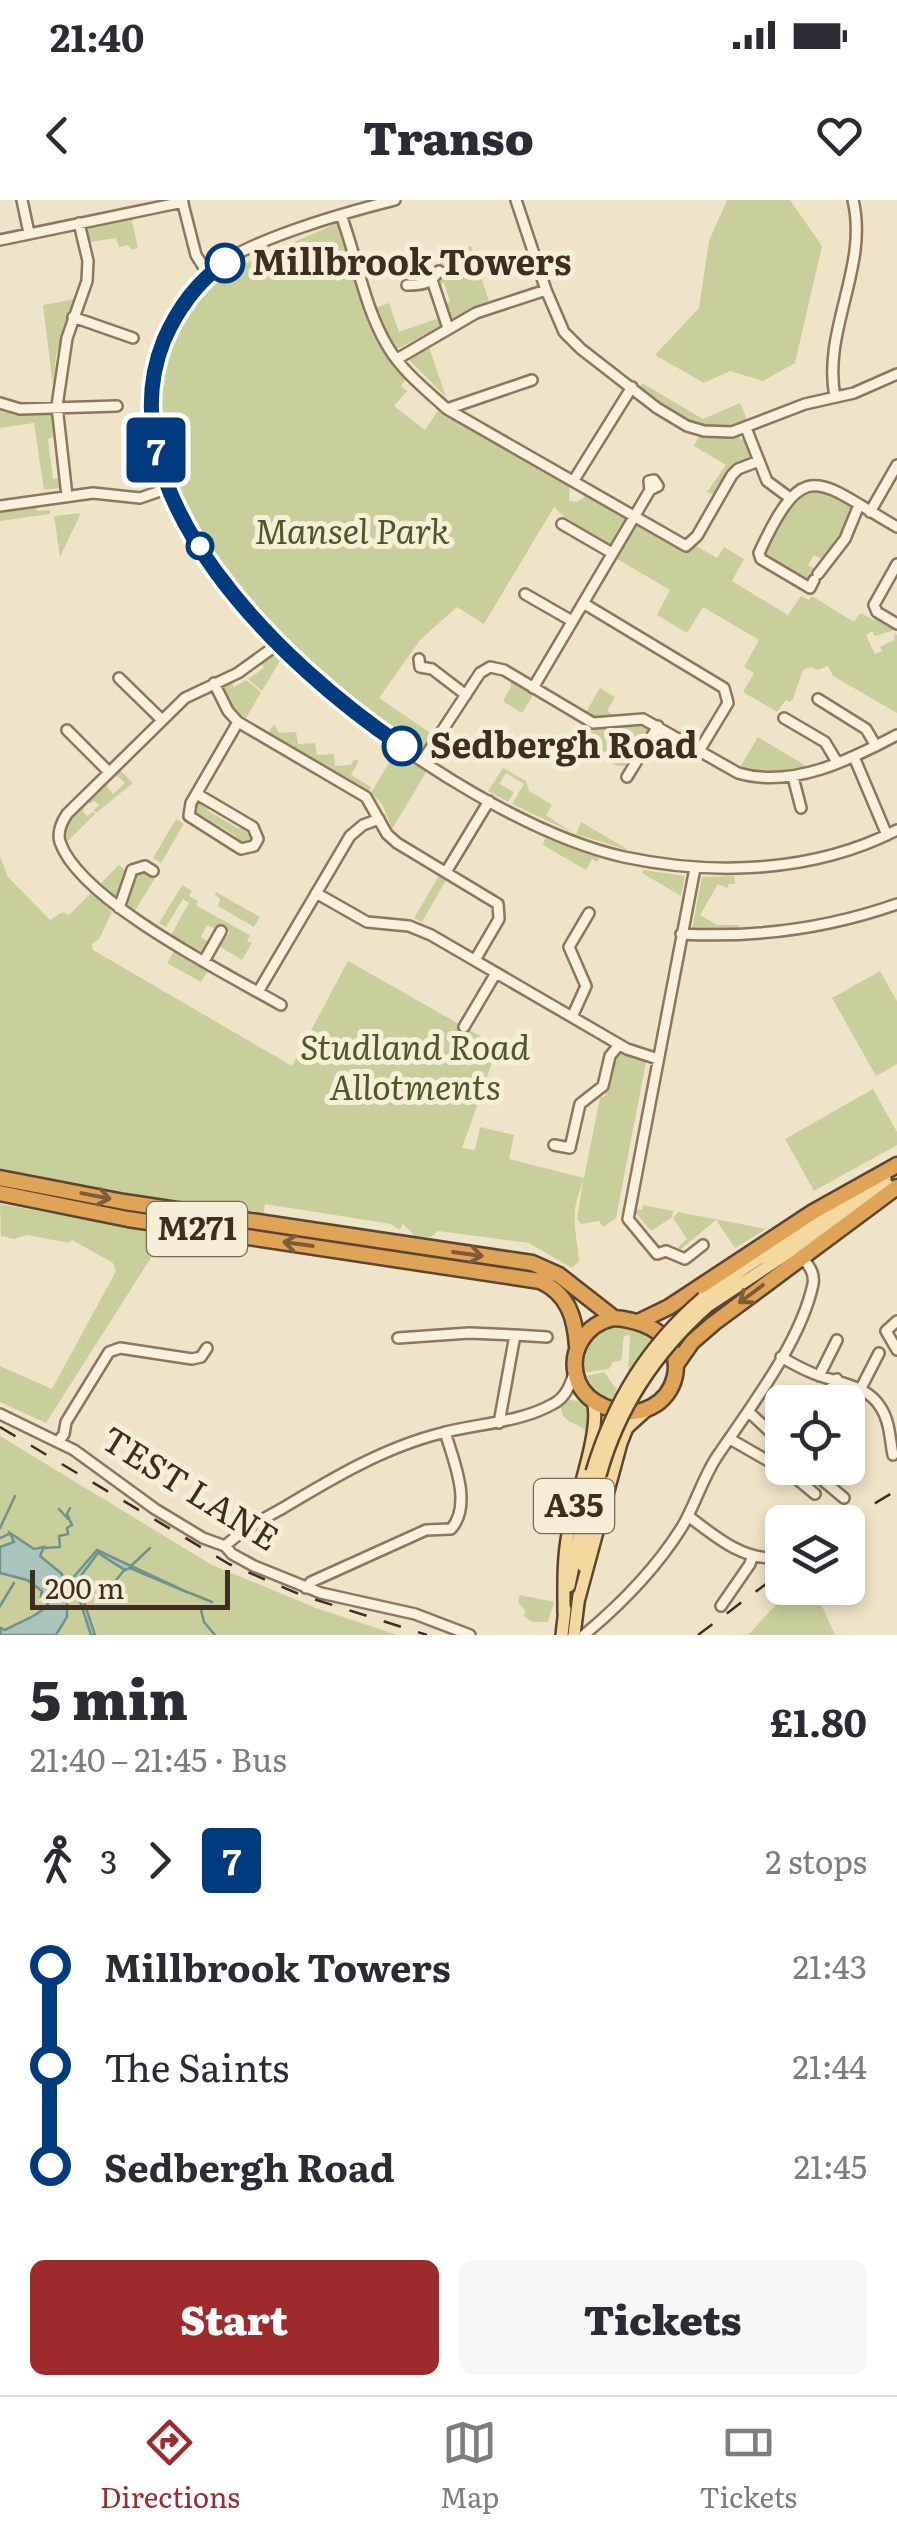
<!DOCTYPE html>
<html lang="en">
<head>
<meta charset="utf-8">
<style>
	:root { --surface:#fff; --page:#f7f7f7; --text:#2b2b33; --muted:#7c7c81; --line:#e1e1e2; --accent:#9e2a2b }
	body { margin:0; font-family:Literata,serif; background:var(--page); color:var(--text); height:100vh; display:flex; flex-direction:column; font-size:38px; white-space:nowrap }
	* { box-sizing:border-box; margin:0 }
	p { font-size:32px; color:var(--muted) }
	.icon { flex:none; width:55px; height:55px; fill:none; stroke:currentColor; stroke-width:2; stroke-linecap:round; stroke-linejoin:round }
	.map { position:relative; height:1435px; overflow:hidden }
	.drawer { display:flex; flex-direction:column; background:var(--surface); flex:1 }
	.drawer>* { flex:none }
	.badge { padding:0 20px; border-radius:8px; font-size:35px; line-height:65px }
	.fabs { position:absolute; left:765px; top:1185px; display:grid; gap:20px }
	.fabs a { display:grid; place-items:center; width:100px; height:100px; border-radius:15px; background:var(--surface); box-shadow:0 5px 15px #0003; font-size:50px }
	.scale { position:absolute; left:30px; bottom:25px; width:200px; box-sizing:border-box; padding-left:10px; border:5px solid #3d2e20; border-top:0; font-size:28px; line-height:35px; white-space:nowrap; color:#3d2e20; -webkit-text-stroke:8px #f7eed8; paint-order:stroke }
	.map>.badge { position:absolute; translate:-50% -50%; box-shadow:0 0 0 5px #fff }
	.legs { display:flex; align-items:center; gap:15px; height:110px; padding:0 30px; font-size:32px }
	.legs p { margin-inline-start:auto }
	.summary { display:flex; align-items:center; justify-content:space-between; height:170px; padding:0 30px }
	h1 { font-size:55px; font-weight:800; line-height:75px }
	.action { display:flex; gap:20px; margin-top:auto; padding:20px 30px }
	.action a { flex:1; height:115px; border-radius:15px; background:var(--accent); color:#fff; font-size:40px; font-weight:800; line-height:115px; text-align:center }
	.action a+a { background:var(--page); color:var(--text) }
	ul { padding:0 30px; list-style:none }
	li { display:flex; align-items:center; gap:35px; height:100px; font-size:38px }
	li i { display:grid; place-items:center; width:15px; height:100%; margin:0 12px; background:currentColor }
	li i::after { content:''; width:25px; height:25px; margin:-12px; border:8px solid; border-radius:50%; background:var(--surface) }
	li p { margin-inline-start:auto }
	li:first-child i { background:linear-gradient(#0000 50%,currentColor 0) }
	li:last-child i { background:linear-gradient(currentColor 50%,#0000 0) }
	.status { display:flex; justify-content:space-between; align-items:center; height:70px; padding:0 50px; background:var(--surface); direction:ltr }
	.status svg { height:28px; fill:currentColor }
	header { display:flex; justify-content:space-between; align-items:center; height:130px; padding:0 30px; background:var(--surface); font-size:45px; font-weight:800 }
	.tabs { display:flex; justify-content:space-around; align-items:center; height:140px; border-top:2px solid var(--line); background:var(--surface); font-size:28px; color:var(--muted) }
	.tabs a { display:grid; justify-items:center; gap:5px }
	.tabs .active { color:var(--accent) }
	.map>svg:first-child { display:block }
</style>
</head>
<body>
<div class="status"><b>21:40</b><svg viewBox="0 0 49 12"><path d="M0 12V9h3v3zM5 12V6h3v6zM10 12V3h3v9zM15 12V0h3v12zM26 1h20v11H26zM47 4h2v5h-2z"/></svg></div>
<header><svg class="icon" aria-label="back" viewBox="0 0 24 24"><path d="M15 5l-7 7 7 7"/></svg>Transo<svg class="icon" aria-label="heart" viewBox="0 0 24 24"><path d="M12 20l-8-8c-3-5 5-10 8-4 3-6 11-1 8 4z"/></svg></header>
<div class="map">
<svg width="897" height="1435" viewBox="0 0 897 1435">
	<rect width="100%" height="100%" fill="#f0e4c8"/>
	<path fill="#c9cf9b" d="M727 0H790L822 46 795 163 763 181 730 171 704 183 655 155 699 108 709 41Z
		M135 17 132 21 138 48 132 50 128 45 119 47 116 38 90 42 86 28Z
		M337 23 364 103 390 162 408 176 401 186 407 191 394 206 425 230 441 206 570 284 569 301 577 302 588 294C597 305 613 307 626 316L619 334 609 346C588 338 570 323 554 307L484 424 457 407 420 440 379 498 432 534 422 550C325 487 243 410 186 309 176 291 161 267 158 247 153 219 158 191 165 164 172 143 177 119 192 102 220 68 295 43 337 23Z
		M471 46 489 101 449 121 444 105 450 102 444 83 437 84 441 55Z
		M74 99 56 156 53 186 43 105Z
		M389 103 399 132 439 118 442 126 395 150 377 107Z
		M429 147 446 197 408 159Z
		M642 183 703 219 740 203 749 224C705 235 671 218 639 188Z
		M0 209 20 215 52 212 53 237 48 239 53 279 59 278 60 288 44 290 34 223 0 228Z
		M700 234 716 237 739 234 741 240 745 239 754 260 738 265 717 296 707 292 726 265 694 246Z
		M821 286C829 291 844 296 850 303 860 316 832 350 824 360L814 355 808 365 817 370 807 382 764 357 763 350 799 292Z
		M36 303 37 311 50 310V314L0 321V310Z
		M81 313 60 357 54 316Z
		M638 313 717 358 724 347 744 359 732 381 788 415 801 396 809 400 812 396 854 422 860 413 874 420 880 418 895 426 892 431 875 436 872 431 866 435 875 454 882 451 880 447 894 440 895 433 897 435V513L833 476 828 466 818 470 811 467 803 470 793 499 790 502 786 500 777 512 743 492 754 473 744 467 759 440 703 407 687 433 657 415 670 390 612 356Z
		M275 452 281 459 262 491 248 479 264 468 262 464Z
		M246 480 261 492 246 518 231 506 223 487 232 483 234 487Z
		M510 481 533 495 522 513 503 501 511 487Z
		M600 488 615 497 607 511 618 518 592 519 585 514Z
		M639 520 654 529 629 566H617L578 544V537L584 525Z
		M274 524 279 533 296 532 298 544 315 543 317 555 334 554 335 566 351 565 354 559 359 561 351 575 371 587 369 591 269 532Z
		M758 537 808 567V569L763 576 739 569Z
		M396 551 427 571 392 629 382 604 371 593Z
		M503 568 526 581 529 591 552 605 546 615 573 633 512 604 524 584 506 573 499 584 514 592 508 602 488 591Z
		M120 570 133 583 96 613 94 610 99 605 94 601 90 604 88 601 108 582 107 587 113 594 125 583 118 576 112 578Z
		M199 601 210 604 207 610 239 629 243 624 251 629 254 640 246 647 233 641 236 636 203 616 199 622 194 618 193 605Z
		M84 606 83 612 87 616 93 612 95 614 67 642C60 626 74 616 84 606Z
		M176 619 184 624 161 663 153 658Z
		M581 622 627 649V650L576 634Z
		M545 638 599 658 597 662 592 659 586 670 543 645Z
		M0 656 8 677 50 720 62 712 69 715 92 692 112 712 99 739 92 744 93 750 292 866 348 761 498 846 462 948 475 950 480 927 514 935 509 959 584 978 600 898 605 896 613 854 619 852 646 862 616 1018 603 1027 599 1021 581 1024 577 1019 583 982C569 1016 576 1026 579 1061L572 1068 529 1043 438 1031 431 1037 415 1036 403 1024 399 1030 391 1024 265 1004 263 1015 100 990 0 968Z
		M119 665 128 673 124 675 121 701 101 683Z
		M644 670 685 676 681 696 642 673Z
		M141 671 152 674 155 678 134 712 125 705 131 695 133 677Z
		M439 676 446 680 422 722 414 718Z
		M734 676 735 684H729L727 688 718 684 700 715 717 725H739V729L692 730 702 677Z
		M182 685 192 691 189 696 198 701 197 706 250 735 247 741 252 743 242 760 219 746 230 732 222 727 220 731 207 725 201 737 212 744 207 754 171 735 189 703 183 699 166 727 159 723Z
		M216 692 260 717 254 727 218 706 220 699 215 695Z
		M174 751 208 771 201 782 167 763Z
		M880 771 897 801V864L876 876 832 798Z
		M873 889 897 932V945L814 991 785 939Z
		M0 1004 166 1034 46 1223 0 1202V1166L52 1189 116 1071 113 1063 72 1040 69 1043 27 1035 14 1039 1 1036Z
		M643 1005 674 1011 671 1018 651 1031 635 1012 636 1009 642 1010Z
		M678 1012 766 1029 735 1048 716 1020 680 1050 678 1047 687 1039 673 1018Z
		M618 1124 654 1138 628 1174 630 1135 624 1136 621 1161 613 1162 609 1169 582 1173C579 1147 592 1129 618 1124Z
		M604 1172 617 1190 611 1204 591 1194 582 1177Z
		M569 1200 580 1201 589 1209 588 1233C579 1222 561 1224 561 1207Z
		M0 1236 212 1365 316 1408 398 1435H0Z
		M791 1388H814L835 1435H748Z
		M520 1395 554 1402 548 1422H532L523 1415 526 1412 518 1402Z"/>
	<path fill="#a9c4bc" stroke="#6f938a" stroke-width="2.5" d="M10 1333 34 1349 44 1347 40 1356 62 1374 64 1383 70 1381 97 1350 189 1393 130 1368 125 1370 98 1353 77 1381 95 1435H91L75 1386 67 1392V1417L56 1435H0L1 1428 5 1430C19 1422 39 1416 48 1404L44 1395 41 1396 42 1391 27 1380 0 1373V1347L14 1342Z"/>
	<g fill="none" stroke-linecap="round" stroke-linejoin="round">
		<path stroke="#6f938a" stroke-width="2.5" d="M59 1309 68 1319
			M0 1328 15 1296
			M0 1338 9 1334
			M44 1348 60 1347 59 1336 68 1334 67 1328 72 1325 67 1314 70 1308
			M131 1366 150 1348
			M190 1393 212 1402
			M105 1394 125 1369
			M0 1406 14 1383
			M201 1410 204 1422 215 1435"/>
		<g stroke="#8d765c" stroke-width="14">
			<path id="minor" d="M22 0 29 33
				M182 0 196 55 208 74
				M395 0C351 11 237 42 207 75 180 105 159 140 152 181 123 375 457 620 624 657 713 676 814 673 897 630
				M516 0 546 90 564 132 581 149 657 208 687 226 704 231 732 232 805 204 854 193 897 174
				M341 15C357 58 364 107 388 147 402 171 426 190 447 209L686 346 697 336 732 275 738 269 759 261
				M0 40 183 2
				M432 80 448 128
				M407 85C422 85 430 84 439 71
				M73 117 133 138
				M397 159 476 113 546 90
				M835 197C822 130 869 67 853 0
				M0 203 20 209 117 206
				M447 209 532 180
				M746 228 767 281 790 298
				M574 280 632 187
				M67 296 57 206 67 138 87 81 88 61 79 23
				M0 306 93 293 140 298 169 288
				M870 312 897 265
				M562 324 612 353
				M897 364 874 405 877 412 897 424
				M818 374 845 339 859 305
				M814 380 810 388 761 359 759 353C805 253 818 282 897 327
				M525 394 572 421
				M583 403 724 488 728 503 699 551
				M278 444 238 473 185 498 67 614C61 623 57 632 60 642 80 701 227 774 281 805
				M419 459 420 467 432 469 466 495
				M119 478 162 520
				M214 483 228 511 238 522 366 597 387 634 397 643 498 704 499 719 475 760
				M533 488 650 290 649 281 654 280 658 286 650 290
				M818 499 866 529 876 546
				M784 518 825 542 837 562
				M67 530 109 572
				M854 557 887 635
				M423 560 480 473 490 467 504 470 593 523 643 519 738 573C792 589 850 560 897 535
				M627 577 658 526
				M793 577 801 608
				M197 594 253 627 258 639 254 646 241 649 189 616 191 603 238 522
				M695 668 628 1019 657 1054 666 1051 685 1059 703 1045
				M446 672 489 601
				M316 693 367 722 409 726 431 735 627 849 658 859
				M119 708 132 670 145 666 153 671
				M681 734C756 738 826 729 897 704
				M204 761 221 731
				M258 792 350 636 363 625 379 619
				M572 817 586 786 569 747 589 713
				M464 827 496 773
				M554 945 570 948 580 904 603 886 610 856 619 845
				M897 1121 886 1131 897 1150
				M515 1135 547 1137
				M398 1138 469 1133 515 1135 499 1223
				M781 1157C790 1162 800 1168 810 1172 833 1183 867 1183 881 1208 890 1222 890 1240 893 1255
				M819 1176 837 1140
				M860 1190 879 1153
				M822 1202 837 1179
				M749 1212 782 1243
				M0 1214 74 1250 155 1309 203 1338 225 1346 232 1354 254 1366 321 1393 415 1414 470 1435
				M730 1239 791 1274 815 1294
				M58 1242 64 1234 66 1222 109 1152 120 1148 192 1159 201 1157 207 1148
				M808 1268 844 1298
				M688 1316C714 1335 740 1359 774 1358
				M225 1346C242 1330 263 1319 283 1308 333 1278 385 1247 442 1233 479 1223 519 1223 553 1204 565 1198 570 1186 574 1173
				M306 1388 311 1382 426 1330 451 1329C473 1305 453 1259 445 1232
				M721 1406 750 1364 752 1357
				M584 1435C620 1405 657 1367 682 1327 695 1305 702 1280 716 1258 749 1209 801 1142 813 1084 815 1072 808 1065 802 1057"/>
		</g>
		<g stroke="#5b4430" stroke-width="16">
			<path id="major" d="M703 1098 746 1067 885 979
				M708 1106 889 986
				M583 1366 600 1275
				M569 1386 592 1272
				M578 1402 621 1243 627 1228 649 1208
				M564 1413C564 1386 563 1360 568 1334 574 1302 602 1228 593 1202
				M562 1435 565 1409
				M574 1435 579 1395"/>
		</g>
		<g stroke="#5b4430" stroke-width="19">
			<path id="highway" d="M0 978 124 1002 532 1063 559 1075 614 1118
				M0 993 128 1019 540 1081C568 1094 575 1117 577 1146
				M614 1118C715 1126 678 1237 605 1207 593 1202 583 1194 578 1182 567 1152 585 1124 614 1118Z
				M638 1122 669 1107 813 1012 897 965
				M678 1162 692 1142 714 1123 897 987"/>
		</g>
		<use href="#minor" stroke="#faf1dc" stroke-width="9"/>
		<use href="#major" stroke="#f3d9a0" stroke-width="11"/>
		<use href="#highway" stroke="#e0a458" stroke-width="14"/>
		<path stroke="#3d2e20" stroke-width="2.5" stroke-dasharray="18 18" stroke-linecap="butt" d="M0 1227 229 1364 301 1395 427 1435
			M844 1322 897 1290
			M698 1435 782 1372"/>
		<g stroke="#5b4430" stroke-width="16" stroke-linecap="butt">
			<path id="major-bridge" d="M592 1272C613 1202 647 1146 703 1098
				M600 1275C619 1207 656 1152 708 1106"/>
		</g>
		<use href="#major-bridge" stroke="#f3d9a0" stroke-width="11"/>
	</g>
	<defs><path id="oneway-shaft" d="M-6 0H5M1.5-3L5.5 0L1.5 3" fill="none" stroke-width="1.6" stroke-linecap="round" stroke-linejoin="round" transform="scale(2.5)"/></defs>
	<g stroke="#7e5d36">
		<use href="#oneway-shaft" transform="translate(96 996) rotate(11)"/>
		<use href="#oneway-shaft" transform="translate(298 1044) rotate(-172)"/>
		<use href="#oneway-shaft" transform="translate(468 1054) rotate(8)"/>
		<use href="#oneway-shaft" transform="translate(751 1094) rotate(143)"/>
	</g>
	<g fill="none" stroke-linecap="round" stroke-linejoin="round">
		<g stroke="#fff" stroke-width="22">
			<path id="line-1" d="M225 63C198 80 177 110 164 140 101 295 287 469 402 546"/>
		</g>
		<use href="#line-1" stroke="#003b80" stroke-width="15"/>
	</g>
	<g fill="#fff" stroke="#003b80" stroke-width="5">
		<circle cx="225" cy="63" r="18"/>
		<circle cx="200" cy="346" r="12"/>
		<circle cx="402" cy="546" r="18"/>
	</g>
	<g text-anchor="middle" stroke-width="10" stroke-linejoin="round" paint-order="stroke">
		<g fill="#f7eed8" stroke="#756857" stroke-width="2.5">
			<rect x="147" y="1002" width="100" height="54" rx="8"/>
			<rect x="534" y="1279" width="80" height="54" rx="8"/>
		</g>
		<g font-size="32" font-weight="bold" fill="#3d2e20">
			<text x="197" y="1040">M271</text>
			<text x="574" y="1317">A35</text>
		</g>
		<g font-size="35" font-weight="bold" fill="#3d2e20" stroke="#f7eed8" text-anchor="start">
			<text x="252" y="75">Millbrook Towers</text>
			<text x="430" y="558">Sedbergh Road</text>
		</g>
		<g font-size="35" font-style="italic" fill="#4d5a26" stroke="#f7eed8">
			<text x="352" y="344">Mansel Park</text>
			<text x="415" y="860">Studland Road<tspan x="415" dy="40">Allotments</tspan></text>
		</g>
		<g font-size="35" fill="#3d2e20" stroke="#f7eed8">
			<text transform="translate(190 1289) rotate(32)" y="12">TEST LANE</text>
		</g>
	</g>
</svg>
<div class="fabs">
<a><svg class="icon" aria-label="locate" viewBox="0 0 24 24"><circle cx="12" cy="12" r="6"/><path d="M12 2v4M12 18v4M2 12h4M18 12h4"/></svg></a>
<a><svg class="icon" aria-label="layers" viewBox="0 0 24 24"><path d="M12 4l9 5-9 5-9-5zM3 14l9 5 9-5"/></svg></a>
</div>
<div class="scale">200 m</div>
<b class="badge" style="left:156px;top:250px;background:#003b80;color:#fff">7</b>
</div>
<section class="drawer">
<div class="summary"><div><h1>5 min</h1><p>21:40 – 21:45 · Bus</p></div><b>£1.80</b></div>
<div class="legs"><svg class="icon" aria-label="walk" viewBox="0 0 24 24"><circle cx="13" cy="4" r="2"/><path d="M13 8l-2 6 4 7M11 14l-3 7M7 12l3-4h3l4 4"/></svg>3<svg class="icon" aria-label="forward" viewBox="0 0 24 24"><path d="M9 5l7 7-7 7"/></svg><b class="badge" style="background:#003b80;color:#fff">7</b><p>2 stops</p></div>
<ul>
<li><i style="color:#003b80"></i><b>Millbrook Towers</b><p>21:43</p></li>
<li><i style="color:#003b80"></i><span>The Saints</span><p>21:44</p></li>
<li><i style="color:#003b80"></i><b>Sedbergh Road</b><p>21:45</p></li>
</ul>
<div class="action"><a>Start</a><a>Tickets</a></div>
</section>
<nav class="tabs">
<a class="active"><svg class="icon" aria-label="directions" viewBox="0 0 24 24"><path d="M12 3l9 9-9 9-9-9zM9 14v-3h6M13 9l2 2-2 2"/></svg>Directions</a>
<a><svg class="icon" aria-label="map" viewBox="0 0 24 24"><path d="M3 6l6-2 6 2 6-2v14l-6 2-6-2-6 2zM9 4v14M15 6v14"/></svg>Map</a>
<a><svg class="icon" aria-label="tickets" viewBox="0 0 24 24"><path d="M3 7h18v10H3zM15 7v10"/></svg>Tickets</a>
</nav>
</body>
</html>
